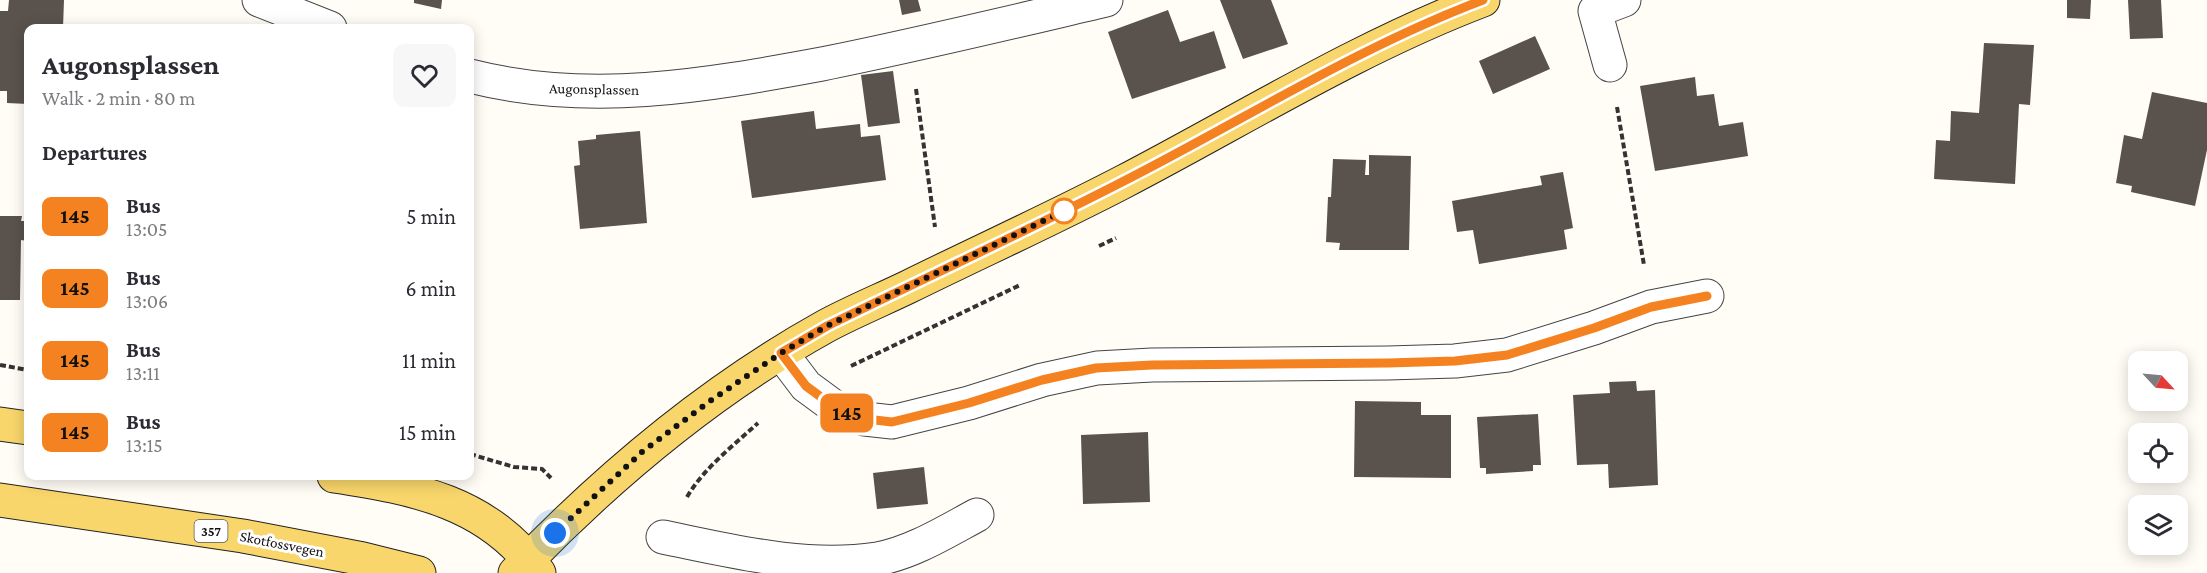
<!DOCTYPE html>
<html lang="en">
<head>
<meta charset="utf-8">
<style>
	:root { --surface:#fff; --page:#f7f7f7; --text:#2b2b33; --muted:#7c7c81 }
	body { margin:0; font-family:"Crimson Pro",serif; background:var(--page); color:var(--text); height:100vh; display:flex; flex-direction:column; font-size:22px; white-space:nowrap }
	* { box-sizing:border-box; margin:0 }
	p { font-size:20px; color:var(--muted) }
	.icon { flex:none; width:33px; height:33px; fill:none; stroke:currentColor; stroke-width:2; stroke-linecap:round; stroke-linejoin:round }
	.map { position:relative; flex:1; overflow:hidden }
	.side { position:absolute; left:24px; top:24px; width:450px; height:456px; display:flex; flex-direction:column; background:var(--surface); border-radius:12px; box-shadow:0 3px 15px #0003 }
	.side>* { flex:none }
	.badge { padding:0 12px; border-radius:9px; font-size:21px; line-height:39px }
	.needle { width:39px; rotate:116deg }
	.fabs { position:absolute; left:2128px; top:351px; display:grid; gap:12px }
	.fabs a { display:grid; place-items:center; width:60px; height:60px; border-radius:12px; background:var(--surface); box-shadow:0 3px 15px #0003; font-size:30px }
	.you { position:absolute; width:30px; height:30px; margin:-15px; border:4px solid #fff; border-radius:50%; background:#1a73e8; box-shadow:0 0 0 9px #1a73e833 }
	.map>.badge { position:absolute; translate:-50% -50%; box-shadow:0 0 0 3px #fff }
	h2 { padding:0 18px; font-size:22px; line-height:54px }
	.round { display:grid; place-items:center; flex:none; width:63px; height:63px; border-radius:12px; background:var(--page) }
	.overview { display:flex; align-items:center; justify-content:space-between; height:102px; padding:0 18px }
	h1 { font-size:28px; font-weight:700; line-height:45px }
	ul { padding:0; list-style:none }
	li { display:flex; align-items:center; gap:18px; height:72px; padding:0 18px }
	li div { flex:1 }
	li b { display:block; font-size:22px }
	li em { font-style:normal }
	li .badge { min-width:66px; font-weight:700; text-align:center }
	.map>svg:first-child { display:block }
</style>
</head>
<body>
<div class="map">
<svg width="2207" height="573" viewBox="0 0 2207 573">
	<rect width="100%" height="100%" fill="#fffdf5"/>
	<path fill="#5a524d" d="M9 0H64L63 28H28V104L7 103V91H0V11H8Z
		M414 0H442L441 9 414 3Z
		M899 0H918L921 11 902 15Z
		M1220 0H1271L1288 44 1243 59Z
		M2067 0H2091L2090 19 2067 18Z
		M2128 0H2161L2163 38 2130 39Z
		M1168 10 1180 42 1214 31 1226 68 1132 99 1108 32Z
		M1535 36 1550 69 1493 94 1479 61Z
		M1984 43 2034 45 2030 105 2019 104 2015 184 1934 179 1936 140 1950 141 1951 111 1979 113Z
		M893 71 900 123 868 127 861 75Z
		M1695 77 1697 96 1714 94 1719 126 1743 122 1748 156 1655 171 1640 86Z
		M2152 92 2207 103V150L2195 206 2131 192 2132 186 2116 183 2124 135 2142 139Z
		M814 111 816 129 860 124 861 137 880 135 886 180 752 198 741 121Z
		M640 131 647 223 580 229 574 166 580 165 578 141 596 139V135Z
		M1369 155 1411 156 1409 250H1339L1340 243 1326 242 1328 197H1331L1333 159 1366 160 1365 175H1369Z
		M1563 172 1573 228 1564 230 1567 249 1479 264 1473 230 1457 232 1452 201 1542 185 1540 176Z
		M0 216H22L21 221H28V241L21 240 20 300H0Z
		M1636 381 1637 391 1655 390 1658 485 1609 488 1608 464 1577 465 1573 395 1610 393 1609 382Z
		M1355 401 1421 402V415H1451V478L1354 477Z
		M1538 414 1541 465H1533V471L1486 474V468H1480L1477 417Z
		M1148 432 1150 502 1083 504 1081 435Z
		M924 467 928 504 877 509 873 473Z"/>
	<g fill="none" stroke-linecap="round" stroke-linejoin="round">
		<g stroke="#444" stroke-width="35">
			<path id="minor" d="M259 0 330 28
				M1610 65 1595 11 1624 0
				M470 76C589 106 703 86 822 64 917 45 1012 22 1106 0
				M781 353 806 386 840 411 865 419 892 422 969 403 1042 380 1097 368 1152 365 1388 363 1455 361 1507 355 1594 328 1651 307 1707 296
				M663 537C732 551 805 570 877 559 912 553 947 531 977 515"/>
		</g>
		<g stroke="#222" stroke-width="35">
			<path id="major" d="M0 424 28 428
				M334 476C414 488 489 502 539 573
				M0 500 243 536 363 559 419 573
				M515 573C607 477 709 391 826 326 852 312 881 300 908 287 979 252 1052 219 1123 182 1242 120 1357 48 1483 0"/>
		</g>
		<path stroke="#333" stroke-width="4" stroke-dasharray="6 3" stroke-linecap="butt" d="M916 89 935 227
			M1617 107 1644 265
			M1099 246 1116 238
			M0 365 28 370
			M851 366 1020 285
			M470 454 514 467 542 469 551 478
			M687 497C704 468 733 446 758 423"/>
		<use href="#minor" stroke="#fff" stroke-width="33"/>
		<use href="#major" stroke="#f9d66b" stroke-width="33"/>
	</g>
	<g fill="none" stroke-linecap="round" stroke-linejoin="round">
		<g stroke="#fff" stroke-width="14">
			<path id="line" d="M1483 0C1356 48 1242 121 1122 182 1025 232 925 278 827 326L781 353 806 386 840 411 866 419 892 422 969 403 1042 380 1096 368 1152 365 1388 363 1455 361 1507 355 1594 328 1651 307 1707 296"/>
		</g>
		<use href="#line" stroke="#f58220" stroke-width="9"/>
		<path stroke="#111" stroke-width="6" stroke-dasharray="0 10.8" d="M555 533 642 452 710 401 781 353 827 326 1064 211"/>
	</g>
	<circle fill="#fff" stroke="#f58220" stroke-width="3" cx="1064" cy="211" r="12"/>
	<g text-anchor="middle" stroke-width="6" stroke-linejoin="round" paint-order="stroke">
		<rect fill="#fff" stroke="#585858" stroke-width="1.5" x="194.5" y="520" width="33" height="22" rx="4.5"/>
		<g font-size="14" font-weight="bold" fill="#111">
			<text x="211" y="536">357</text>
		</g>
		<g font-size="15" fill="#111" stroke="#fff">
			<text transform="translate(594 89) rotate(1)" y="5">Augonsplassen</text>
			<text transform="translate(282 544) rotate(11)" y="5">Skotfossvegen</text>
		</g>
	</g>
</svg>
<div class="fabs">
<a><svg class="needle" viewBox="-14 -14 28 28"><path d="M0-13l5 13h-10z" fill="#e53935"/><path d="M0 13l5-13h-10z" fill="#7c7c81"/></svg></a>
<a><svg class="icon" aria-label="locate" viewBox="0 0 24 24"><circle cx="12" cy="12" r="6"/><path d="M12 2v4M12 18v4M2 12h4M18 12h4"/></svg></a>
<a><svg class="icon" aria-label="layers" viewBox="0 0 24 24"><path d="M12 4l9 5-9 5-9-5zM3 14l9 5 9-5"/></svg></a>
</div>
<div class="you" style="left:555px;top:533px"></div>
<b class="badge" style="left:847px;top:413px;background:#f58220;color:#111">145</b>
<section class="side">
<div class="overview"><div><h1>Augonsplassen</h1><p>Walk · 2 min · 80 m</p></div><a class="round"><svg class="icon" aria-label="heart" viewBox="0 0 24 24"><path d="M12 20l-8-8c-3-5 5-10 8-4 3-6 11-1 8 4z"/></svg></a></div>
<h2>Departures</h2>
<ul>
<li><span class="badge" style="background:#f58220;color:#111">145</span><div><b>Bus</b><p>13:05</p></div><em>5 min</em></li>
<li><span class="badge" style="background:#f58220;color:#111">145</span><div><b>Bus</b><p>13:06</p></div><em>6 min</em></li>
<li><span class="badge" style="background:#f58220;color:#111">145</span><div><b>Bus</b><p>13:11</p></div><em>11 min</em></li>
<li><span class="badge" style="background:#f58220;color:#111">145</span><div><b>Bus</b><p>13:15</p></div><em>15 min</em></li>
</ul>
</section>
</div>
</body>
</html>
